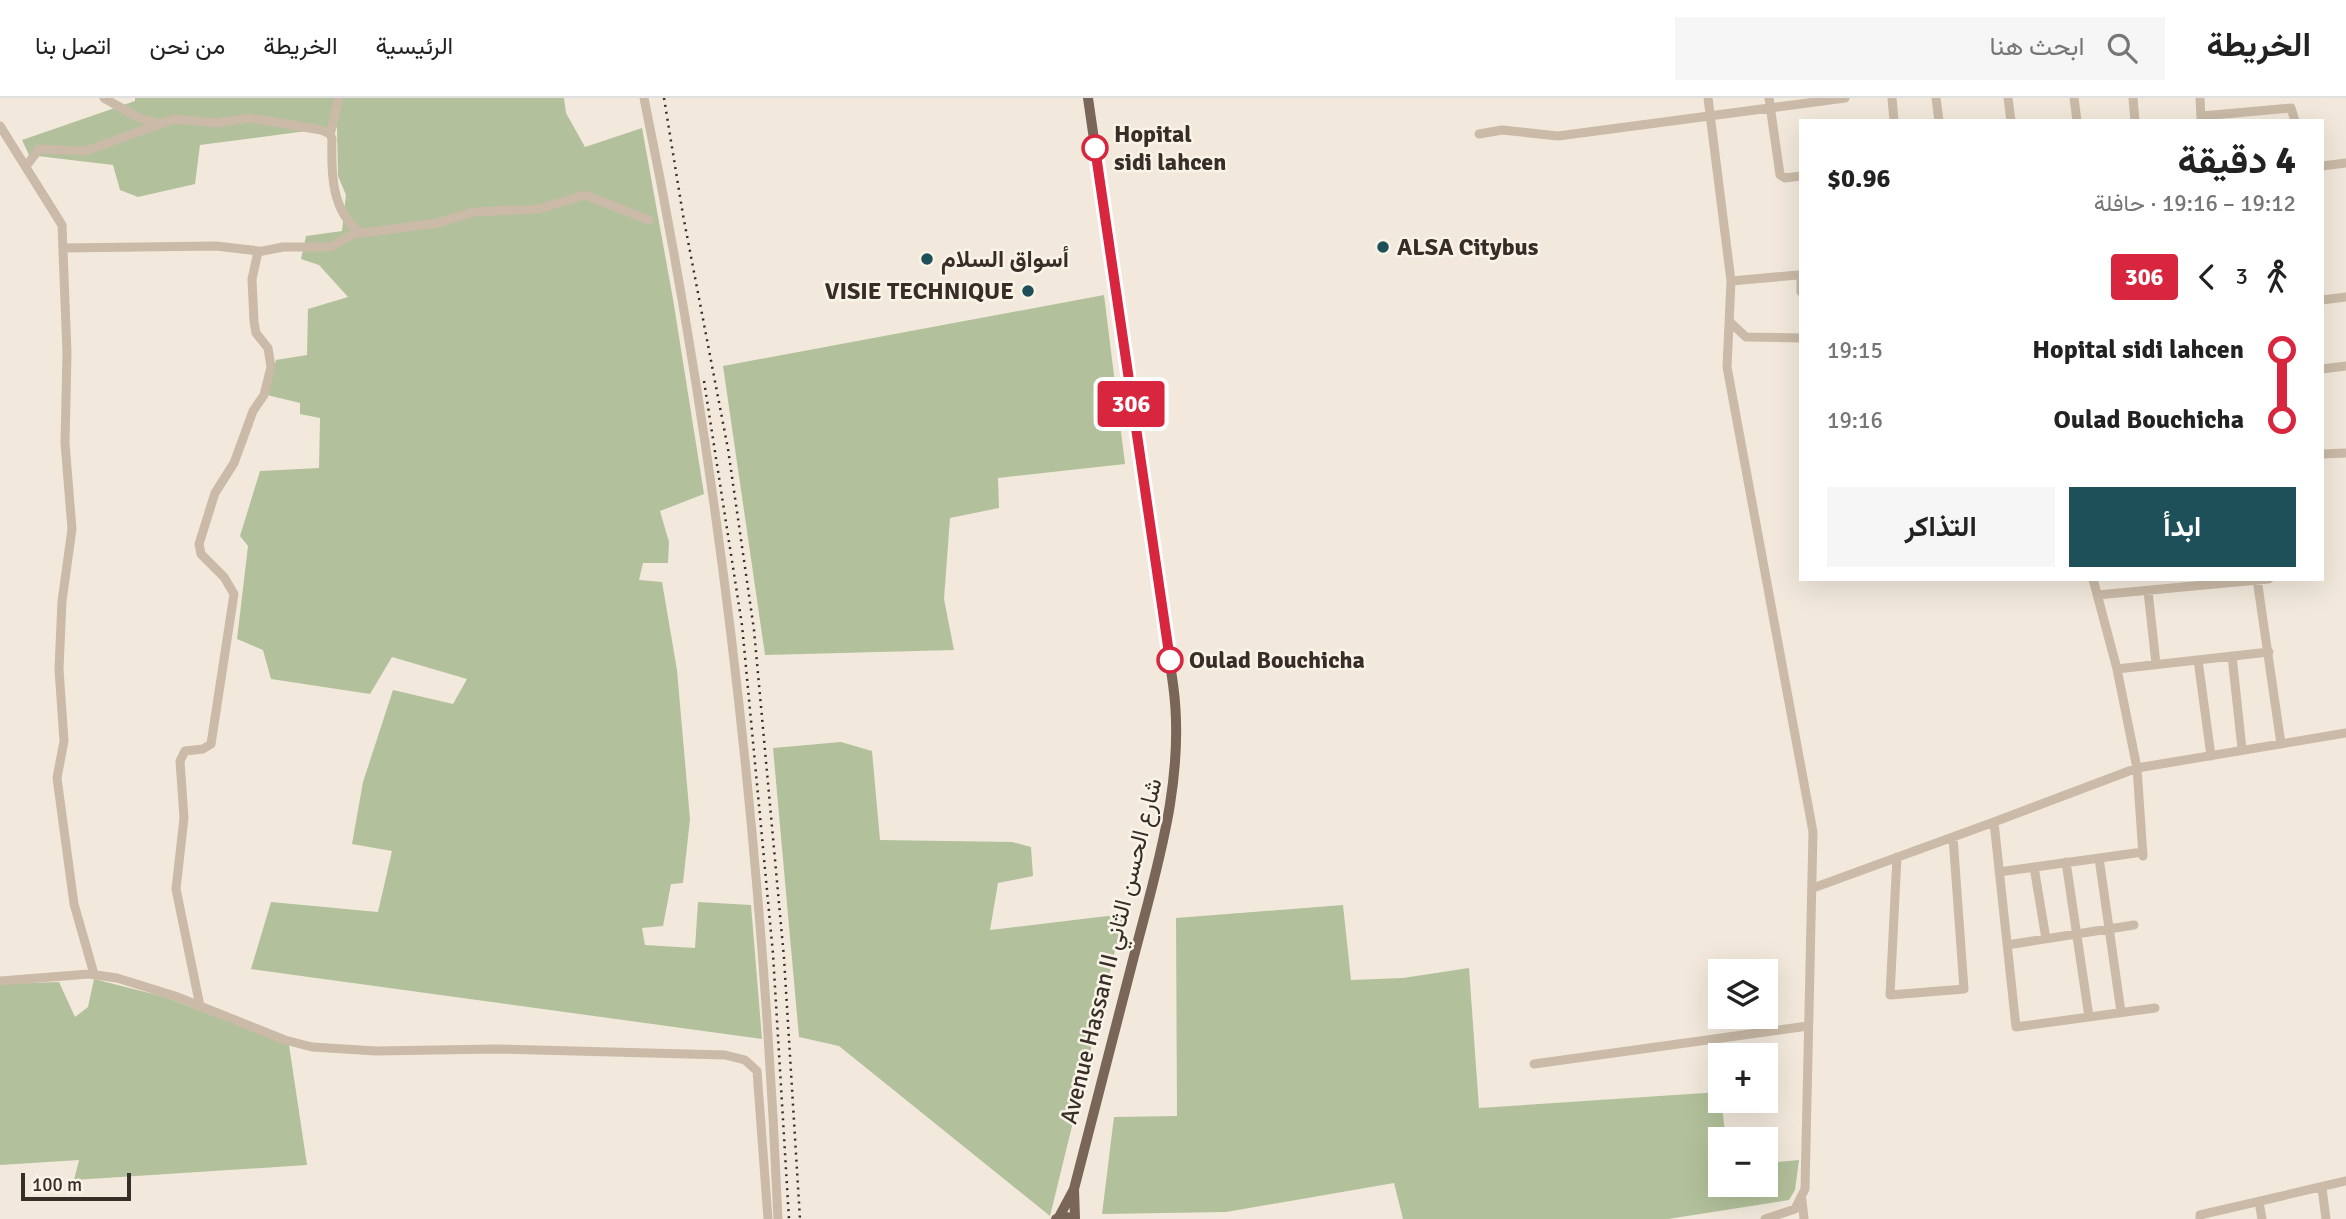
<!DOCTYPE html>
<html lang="ar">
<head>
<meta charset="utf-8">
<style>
	:root { --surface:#fff; --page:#f6f6f6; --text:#222; --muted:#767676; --line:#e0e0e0; --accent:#1d5059 }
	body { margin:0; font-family:Signika,Vazirmatn,sans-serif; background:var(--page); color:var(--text); direction:rtl; height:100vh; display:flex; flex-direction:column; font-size:26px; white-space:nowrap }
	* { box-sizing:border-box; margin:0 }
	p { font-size:23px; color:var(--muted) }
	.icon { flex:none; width:38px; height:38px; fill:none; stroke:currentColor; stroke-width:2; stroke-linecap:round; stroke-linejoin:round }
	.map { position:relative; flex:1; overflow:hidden; direction:ltr }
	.panel { position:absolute; left:1799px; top:21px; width:525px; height:462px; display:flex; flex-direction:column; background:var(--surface); border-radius:0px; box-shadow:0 7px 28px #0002; direction:rtl }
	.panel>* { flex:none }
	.badge { padding:0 14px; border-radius:5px; font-size:24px; line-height:46px }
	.buttons { position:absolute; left:1708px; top:861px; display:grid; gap:14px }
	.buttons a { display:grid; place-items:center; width:70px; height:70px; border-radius:0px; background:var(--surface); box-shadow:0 7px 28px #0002; font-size:35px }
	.scale { position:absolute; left:21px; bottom:18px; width:110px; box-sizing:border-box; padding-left:7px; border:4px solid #372e28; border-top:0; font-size:19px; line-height:24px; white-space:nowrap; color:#372e28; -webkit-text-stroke:5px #faf3e8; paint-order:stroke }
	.map>.badge { position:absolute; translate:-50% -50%; box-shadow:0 0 0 4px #fff }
	.legs { display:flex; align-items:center; gap:10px; height:77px; padding:0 28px; font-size:23px }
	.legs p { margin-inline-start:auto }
	.overview { display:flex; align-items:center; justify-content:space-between; height:119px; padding:0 28px }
	h1 { font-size:38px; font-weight:700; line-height:52px }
	.button { display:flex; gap:14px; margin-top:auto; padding:14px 28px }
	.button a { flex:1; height:80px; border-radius:0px; background:var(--accent); color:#fff; font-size:28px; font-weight:700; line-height:80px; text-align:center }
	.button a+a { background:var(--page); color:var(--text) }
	ul { padding:0 28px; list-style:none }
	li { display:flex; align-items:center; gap:24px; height:70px; font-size:26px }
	li i { display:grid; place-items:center; width:10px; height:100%; margin:0 9px; background:currentColor }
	li i::after { content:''; width:18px; height:18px; margin:-9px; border:5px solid; border-radius:50%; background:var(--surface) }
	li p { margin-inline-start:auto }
	li:first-child i { background:linear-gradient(#0000 50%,currentColor 0) }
	li:last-child i { background:linear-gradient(currentColor 50%,#0000 0) }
	header { display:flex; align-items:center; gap:42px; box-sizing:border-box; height:98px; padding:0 35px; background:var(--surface); border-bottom:2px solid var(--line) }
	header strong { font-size:33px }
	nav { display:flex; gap:38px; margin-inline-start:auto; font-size:24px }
	.search { width:490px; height:63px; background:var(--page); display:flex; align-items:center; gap:18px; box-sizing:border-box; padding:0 24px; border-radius:0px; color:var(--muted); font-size:26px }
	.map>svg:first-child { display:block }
</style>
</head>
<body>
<header>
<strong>الخريطة</strong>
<div class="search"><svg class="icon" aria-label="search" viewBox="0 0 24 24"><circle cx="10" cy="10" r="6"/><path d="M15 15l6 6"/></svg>ابحث هنا</div>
<nav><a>الرئيسية</a><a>الخريطة</a><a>من نحن</a><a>اتصل بنا</a></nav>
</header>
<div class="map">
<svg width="2346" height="1121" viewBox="0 0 2346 1121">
	<rect width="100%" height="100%" fill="#f2e9dc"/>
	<path fill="#b2c19b" d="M135 0H564L566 15 585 49 642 30 673 201 704 396 660 413 669 444 668 465H643L639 482 662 484 677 572 690 721 683 785 671 786 663 828 642 830 645 847 695 850 698 804 751 807 762 941 251 871 271 804 378 814 392 753 352 746 363 684 393 592 453 606 467 581 392 559 370 596 271 581 263 552 237 541 248 448 240 438 260 373 319 370 320 320 300 316V305L267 297 276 262 307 257 308 211 348 199 319 167 301 161 306 138 342 133 346 97 338 78 337 29 200 47 195 86 138 99 120 92 113 67 29 57 22 42 135 3Z
		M1104 197 1125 366 998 380 999 410 950 420 944 501 954 552 765 557 723 268Z
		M841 644 872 653 880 742 1012 744 1031 749 1033 778 998 785 990 832 1124 816 1050 1118 839 948 799 939 773 650Z
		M1343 807 1351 882 1403 880 1469 870 1479 1010 1720 994 1726 1041H1720V1087H1766V1065L1799 1062 1795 1092 1789 1102 1668 1121H1403L1394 1085 1226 1114 1102 1116 1114 1019 1177 1018 1176 820Z
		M94 881 165 899 289 947 307 1067 74 1082 79 1062 0 1067V886L59 884 75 919 88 909Z"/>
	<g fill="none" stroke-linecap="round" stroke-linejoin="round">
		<path stroke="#cabaa7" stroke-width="9" d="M104 0 139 20 157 25
			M644 0C720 369 762 745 778 1121
			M1708 0 1731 183 1727 269 1813 734 1805 1091 1795 1111 1765 1121
			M1769 0 1780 77 1785 80 1801 78
			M1892 0 1894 23
			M1936 0 1939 23
			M2008 0 2011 23
			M2074 0 2077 23
			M2133 0 2135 23
			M2200 0 2201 21
			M2202 18 2291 10 2295 23
			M0 28 62 127 67 255 65 345 72 431 62 503 59 571 64 643 57 680 74 806 94 876
			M1479 36 1502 32 1558 38 1845 0
			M330 37 339 0
			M27 67 39 51 85 53 174 21 216 25 250 20 321 32 330 36 332 41C331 74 331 114 361 135
			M2322 68 2346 65
			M63 150 216 148 259 153
			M1801 177V194
			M1731 183 1798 177
			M2322 202 2346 199
			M1731 225 1746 239 1801 240
			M2322 271 2346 268
			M2322 356 2346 355
			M2093 481 2117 571 2137 670 2143 758
			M2257 481 2281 646
			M2148 493 2156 566
			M2097 497 2269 481
			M2232 558 2242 651
			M2198 562 2211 658
			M2117 571 2269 554
			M1897 759 1890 897 1964 891 1953 739
			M2099 760 2121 914
			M2066 764 2089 919
			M2034 769 2046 841
			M1999 774 2143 754
			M1813 790 1994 724
			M2007 847 2134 827
			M0 883 89 876 117 880 175 898 285 942 312 949 376 953 496 951 725 957 745 962 757 973 768 1121
			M200 908 176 791 184 720 180 663 185 653 203 651 211 646 234 496 224 479 201 456 199 446 215 395 234 365 253 313 264 297 271 269 268 250 256 235 254 224 252 181 258 154 283 149H331L353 136 438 125 473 114 539 111 585 97 649 122
			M2155 910 2016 929 1994 724 2137 670 2346 635
			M1534 966 1808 928
			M2322 1090 2326 1121
			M1802 1102 1804 1121
			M2259 1104 2262 1121
			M2200 1121V1117L2346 1083"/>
		<path stroke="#796659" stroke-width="10" d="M1059 1119 1074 1091
			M1056 1121 1063 1118 1075 1121 1074 1091C1094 1013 1114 936 1134 858 1157 769 1186 679 1173 586L1088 0"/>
		<path stroke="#372e28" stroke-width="2.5" stroke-dasharray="2 5" stroke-linecap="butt" d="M664 0 683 117 728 351 754 532 784 860 800 1121
			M704 283 742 527 773 856 789 1121"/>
	</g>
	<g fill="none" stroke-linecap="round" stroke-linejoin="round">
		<g stroke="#fff" stroke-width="16">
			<path id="line-1" d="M1095 50 1170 562"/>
		</g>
		<use href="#line-1" stroke="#d7263d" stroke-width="10"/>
	</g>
	<g fill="#fff" stroke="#d7263d" stroke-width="3.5">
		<circle cx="1095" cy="50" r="12"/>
		<circle cx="1170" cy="562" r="12"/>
	</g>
	<g fill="#1d5059" stroke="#faf3e8" stroke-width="2.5">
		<circle cx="1383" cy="149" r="7"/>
		<circle cx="927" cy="161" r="7"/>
		<circle cx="1028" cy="193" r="7"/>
	</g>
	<g text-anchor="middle" stroke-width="5" stroke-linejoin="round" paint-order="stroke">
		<g font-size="24" font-weight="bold" fill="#372e28" stroke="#faf3e8" text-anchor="start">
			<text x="1114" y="44">Hopital<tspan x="1114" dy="28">sidi lahcen</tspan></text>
			<text x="1189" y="570">Oulad Bouchicha</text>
		</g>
		<g font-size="24" font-weight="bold" fill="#372e28" stroke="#faf3e8" text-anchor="start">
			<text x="1397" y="157">ALSA Citybus</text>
			<text x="941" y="169">أسواق السلام</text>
			<text x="1014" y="201" text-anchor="end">VISIE TECHNIQUE</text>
		</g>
		<g font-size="24" fill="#372e28" stroke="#faf3e8">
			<text transform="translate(1111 853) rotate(-76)" y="8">Avenue Hassan II شارع الحسن الثاني</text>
		</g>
	</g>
</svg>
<div class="buttons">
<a><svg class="icon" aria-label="layers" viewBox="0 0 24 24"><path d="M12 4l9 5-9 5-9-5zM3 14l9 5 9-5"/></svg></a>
<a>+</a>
<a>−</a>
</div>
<div class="scale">100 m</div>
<b class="badge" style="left:1131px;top:306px;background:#d7263d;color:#fff">306</b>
<section class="panel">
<div class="overview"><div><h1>4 دقيقة</h1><p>19:12 – 19:16 · حافلة</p></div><b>$0.96</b></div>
<div class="legs"><svg class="icon" aria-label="walk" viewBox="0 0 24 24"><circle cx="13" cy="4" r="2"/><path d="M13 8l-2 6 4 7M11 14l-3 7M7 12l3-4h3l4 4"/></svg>3<svg class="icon" aria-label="back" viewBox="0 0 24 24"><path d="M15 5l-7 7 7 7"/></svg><b class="badge" style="background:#d7263d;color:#fff">306</b></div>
<ul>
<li><i style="color:#d7263d"></i><b>Hopital sidi lahcen</b><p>19:15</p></li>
<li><i style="color:#d7263d"></i><b>Oulad Bouchicha</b><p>19:16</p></li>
</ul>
<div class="button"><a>ابدأ</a><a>التذاكر</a></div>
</section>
</div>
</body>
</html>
